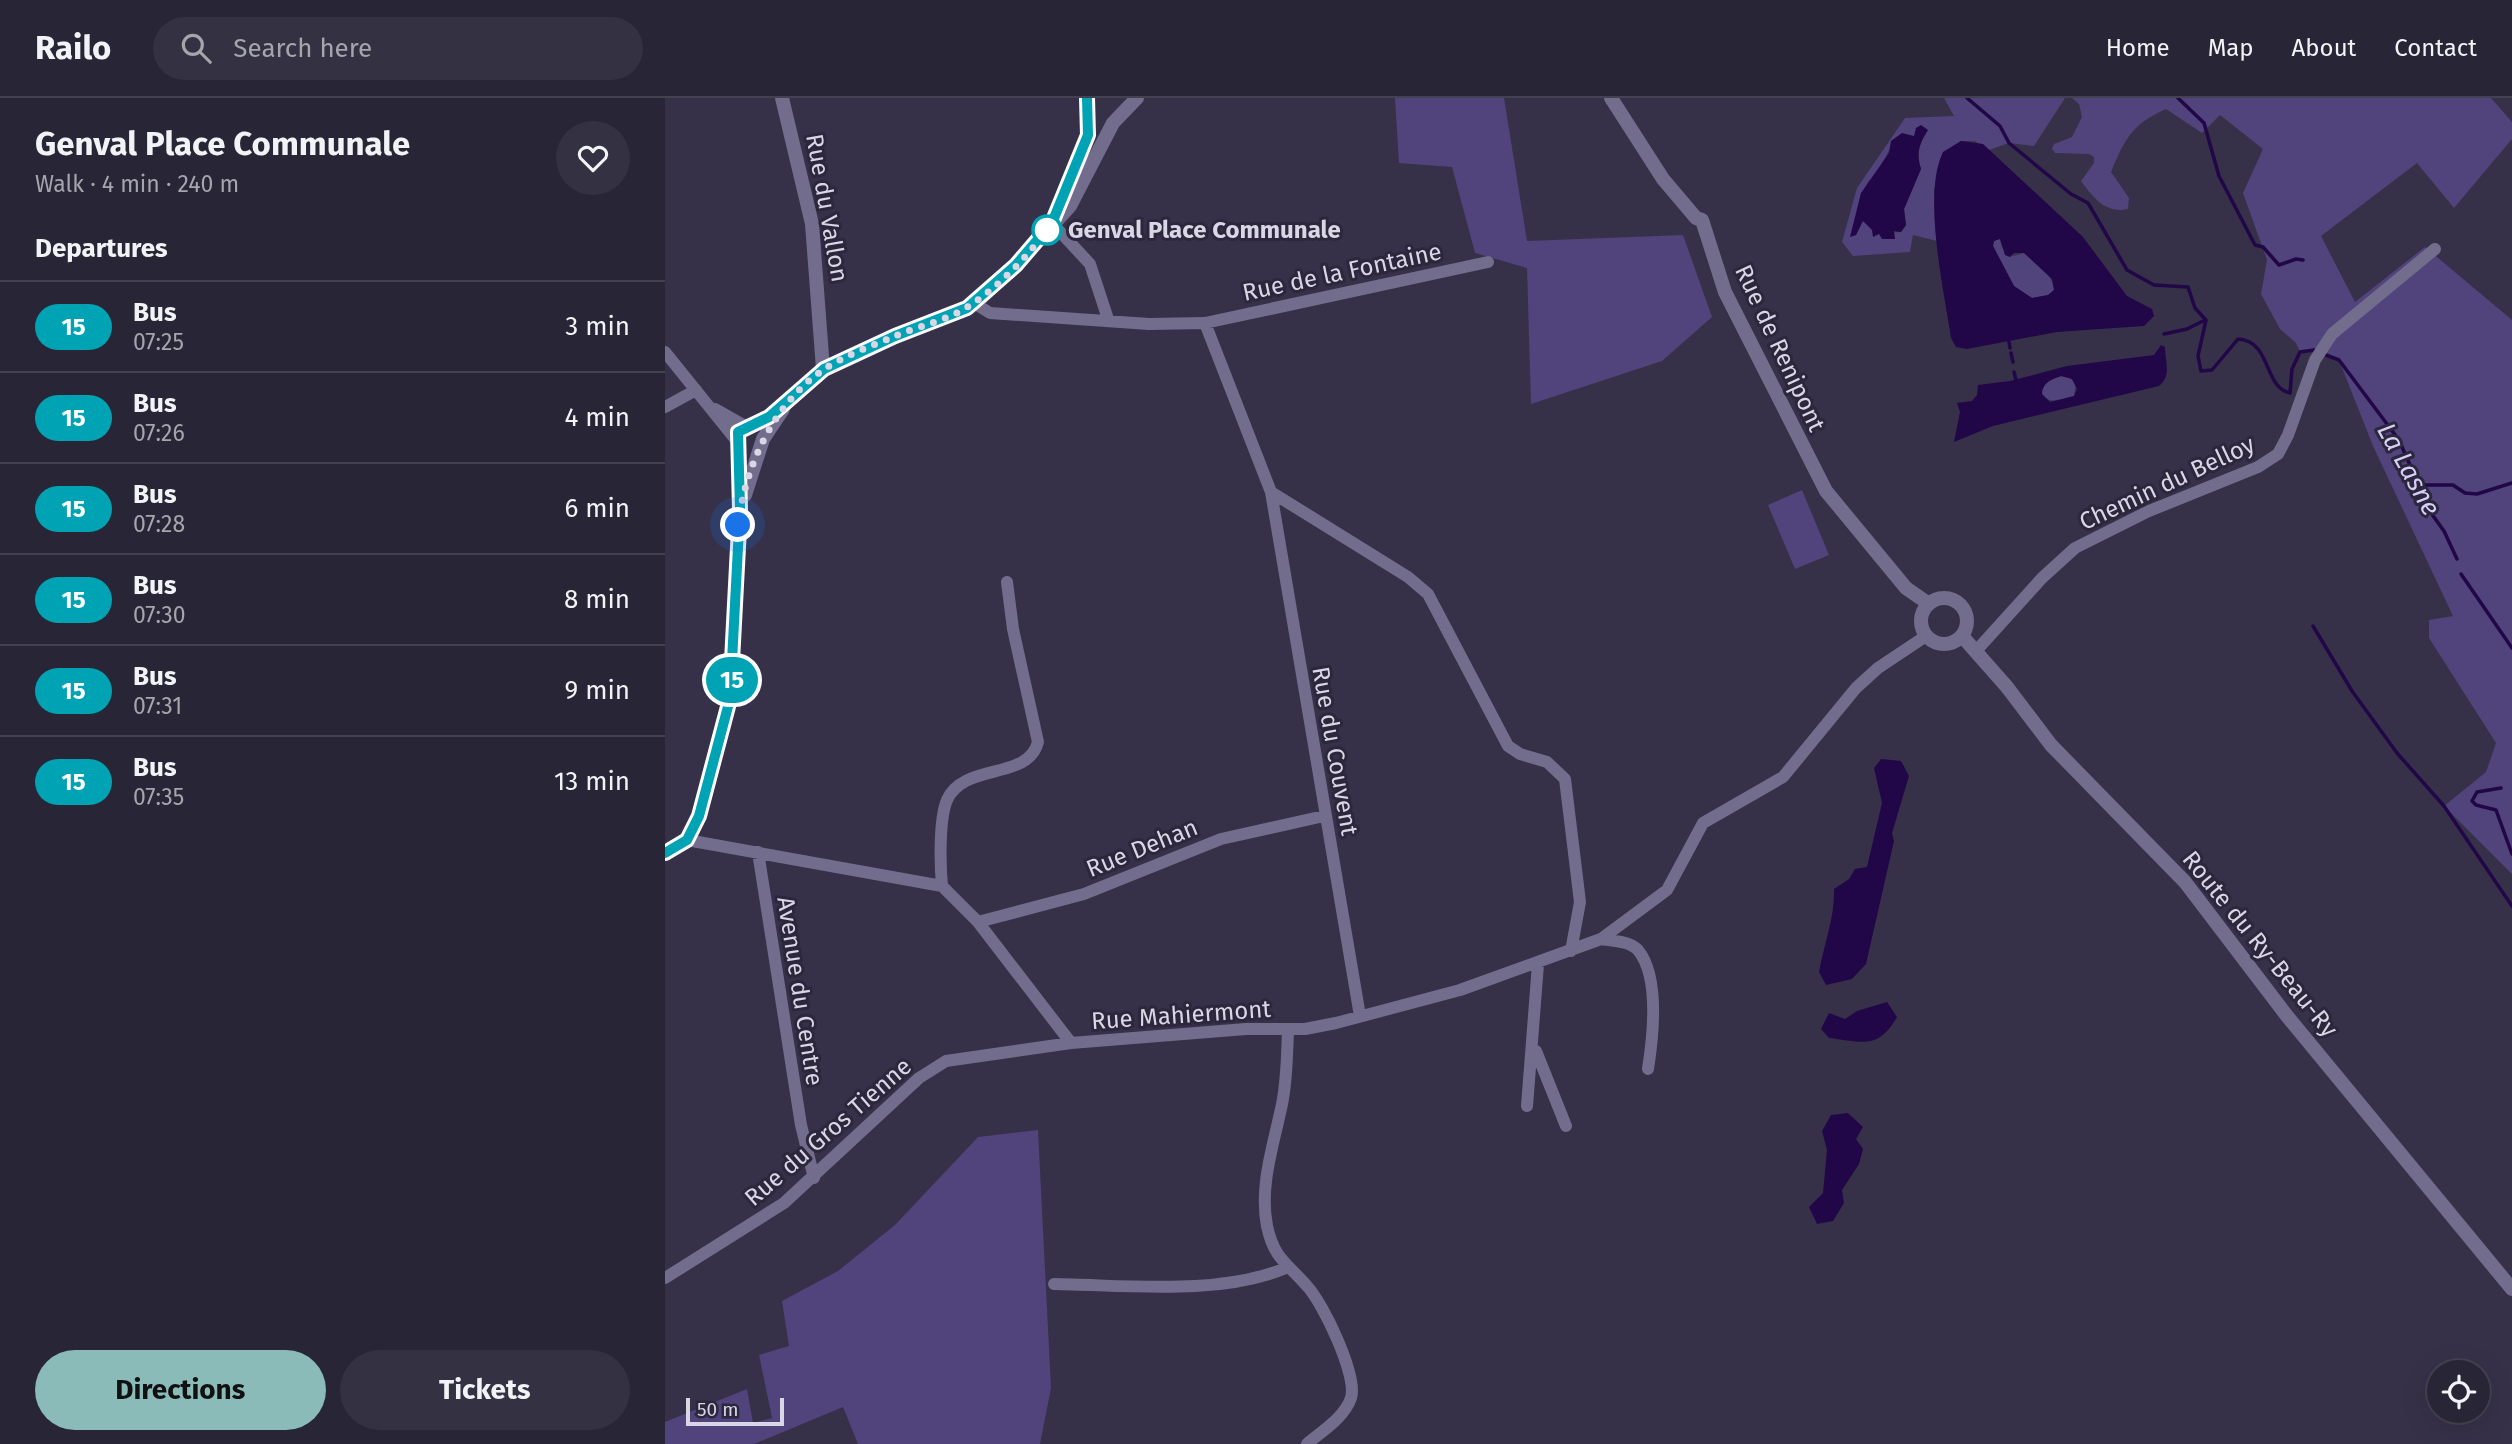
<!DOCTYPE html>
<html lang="en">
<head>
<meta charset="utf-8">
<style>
	:root { --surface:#282536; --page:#343142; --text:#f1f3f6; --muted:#a5a5ad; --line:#444251; --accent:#8bbbb9 }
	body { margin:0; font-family:"Fira Sans",sans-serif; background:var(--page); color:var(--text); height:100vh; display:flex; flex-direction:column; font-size:26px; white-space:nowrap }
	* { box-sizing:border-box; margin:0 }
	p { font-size:23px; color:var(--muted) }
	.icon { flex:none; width:38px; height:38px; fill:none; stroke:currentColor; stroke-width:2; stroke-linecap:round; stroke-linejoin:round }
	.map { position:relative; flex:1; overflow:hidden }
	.drawer { display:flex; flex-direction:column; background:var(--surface); width:665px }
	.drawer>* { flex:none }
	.badge { padding:0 14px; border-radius:23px; font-size:24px; line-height:46px }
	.controls { position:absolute; left:1762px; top:1262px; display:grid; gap:14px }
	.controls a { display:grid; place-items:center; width:63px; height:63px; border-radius:50%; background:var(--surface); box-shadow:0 7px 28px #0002,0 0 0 2px var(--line); font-size:35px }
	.scale { position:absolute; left:21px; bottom:18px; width:98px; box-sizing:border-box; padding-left:7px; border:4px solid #d9d7e5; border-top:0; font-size:19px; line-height:24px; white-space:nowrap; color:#d9d7e5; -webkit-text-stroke:5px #2c273d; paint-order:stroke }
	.you { position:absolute; width:35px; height:35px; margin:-18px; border:5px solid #fff; border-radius:50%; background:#1a73e8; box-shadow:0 0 0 10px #1a73e833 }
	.map>.badge { position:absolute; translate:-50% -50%; box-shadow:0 0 0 4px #fff }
	h2 { padding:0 35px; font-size:26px; line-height:63px }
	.round { display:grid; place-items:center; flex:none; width:74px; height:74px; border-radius:37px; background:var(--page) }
	.summary { display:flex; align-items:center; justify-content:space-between; height:119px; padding:0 35px }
	h1 { font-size:33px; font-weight:700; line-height:52px }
	.action { display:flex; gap:14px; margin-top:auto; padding:14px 35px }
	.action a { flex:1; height:80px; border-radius:42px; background:var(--accent); color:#111; font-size:28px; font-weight:700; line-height:80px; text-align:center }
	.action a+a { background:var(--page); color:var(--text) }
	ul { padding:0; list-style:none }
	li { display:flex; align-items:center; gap:21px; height:91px; padding:0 35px; border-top:2px solid var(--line) }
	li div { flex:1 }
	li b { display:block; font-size:26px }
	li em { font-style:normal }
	li .badge { min-width:77px; font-weight:700; text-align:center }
	header { display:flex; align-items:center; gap:42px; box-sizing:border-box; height:98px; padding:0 35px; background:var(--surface); border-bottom:2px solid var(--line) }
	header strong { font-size:33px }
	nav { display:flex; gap:38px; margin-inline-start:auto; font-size:24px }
	.search { width:490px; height:63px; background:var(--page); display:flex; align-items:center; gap:18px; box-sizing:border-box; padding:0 24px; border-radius:38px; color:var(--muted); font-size:26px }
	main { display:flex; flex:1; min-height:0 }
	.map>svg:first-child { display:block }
</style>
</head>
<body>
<header>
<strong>Railo</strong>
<div class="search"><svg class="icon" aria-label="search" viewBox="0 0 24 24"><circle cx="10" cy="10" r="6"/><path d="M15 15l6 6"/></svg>Search here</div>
<nav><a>Home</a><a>Map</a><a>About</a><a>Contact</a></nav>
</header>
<main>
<section class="drawer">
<div class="summary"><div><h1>Genval Place Communale</h1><p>Walk · 4 min · 240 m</p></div><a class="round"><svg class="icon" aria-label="heart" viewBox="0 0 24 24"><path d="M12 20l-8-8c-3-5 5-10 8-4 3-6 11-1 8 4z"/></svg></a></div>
<h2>Departures</h2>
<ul>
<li><span class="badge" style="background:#00a3b4;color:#fff">15</span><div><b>Bus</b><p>07:25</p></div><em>3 min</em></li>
<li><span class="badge" style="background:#00a3b4;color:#fff">15</span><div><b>Bus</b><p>07:26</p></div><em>4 min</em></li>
<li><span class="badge" style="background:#00a3b4;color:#fff">15</span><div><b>Bus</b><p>07:28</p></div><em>6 min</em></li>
<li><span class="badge" style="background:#00a3b4;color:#fff">15</span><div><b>Bus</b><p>07:30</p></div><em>8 min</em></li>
<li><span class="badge" style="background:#00a3b4;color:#fff">15</span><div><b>Bus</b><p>07:31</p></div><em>9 min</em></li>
<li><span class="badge" style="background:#00a3b4;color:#fff">15</span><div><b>Bus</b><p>07:35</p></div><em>13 min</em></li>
</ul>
<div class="action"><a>Directions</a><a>Tickets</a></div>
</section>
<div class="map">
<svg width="1847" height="1346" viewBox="0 0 1847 1346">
	<rect width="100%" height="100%" fill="#363148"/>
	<path fill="#51437b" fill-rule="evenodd" d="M730 0H839L862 143 1018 137 1047 219 997 263 866 306 862 170 810 155 787 69 734 65Z
		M1279 0H1400L1369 48 1344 45 1324 52 1310 43H1296L1269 91 1272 143 1248 137 1245 154 1188 158 1177 144 1192 90 1240 20 1289 18ZM1263 32C1254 46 1251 55 1256 71L1239 111 1241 127 1236 134 1214 135 1198 123 1194 126 1203 84 1211 77 1229 43 1232 39 1249 38Z
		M1407 0H1826L1847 24V41L1789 110 1752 65 1656 138 1690 204 1760 149 1847 222V776L1779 708 1821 674 1831 645 1764 540V522L1788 518 1708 348 1674 262 1649 252 1635 254 1631 245 1615 231 1596 196 1602 162 1578 95 1598 51 1555 17 1537 35 1501 11C1467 26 1460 41 1446 74L1464 100 1463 111C1440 116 1428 99 1416 83L1429 65V59L1424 56 1390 55 1387 51 1389 46 1407 39 1417 19 1414 6Z
		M1335 141 1337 149 1348 158 1359 155C1370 163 1389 178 1389 192L1383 197 1367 200 1349 188 1328 148 1329 143Z
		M1402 278 1411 285 1409 298C1396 301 1385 308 1376 295 1379 283 1390 277 1402 278Z
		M1137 392 1164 457 1130 471 1103 407Z
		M373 1032 386 1290 375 1346H193L178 1309 89 1346H0V1324L82 1291 88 1325 107 1320 94 1257 124 1248 117 1203 173 1173 230 1127 313 1039Z"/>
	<path fill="#210748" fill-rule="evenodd" d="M1256 27 1263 32C1254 46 1251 55 1256 71L1239 111 1241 127 1236 134 1229 133 1230 141H1217L1214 136 1208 139 1207 132 1198 123 1191 137 1185 139 1196 95 1224 55 1226 43 1237 35 1249 38 1251 30Z
		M1296 43 1318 46 1418 139 1462 198 1487 211 1489 218 1479 228 1392 234 1302 251 1291 249 1286 240C1279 192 1257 97 1278 54ZM1335 141 1340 157 1345 159 1349 155H1359L1387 181 1389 192 1383 197 1367 200 1349 188 1328 148 1329 143Z
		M1496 247 1500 249C1500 264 1507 278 1494 288L1328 328 1289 344 1295 314 1292 305 1307 303 1312 297 1313 287 1345 283 1402 268 1489 257ZM1396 278 1407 281 1412 291 1409 298 1385 304 1377 296C1378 284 1386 282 1396 278Z
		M1216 661 1236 663 1244 678 1227 735 1229 743 1201 866 1187 881 1161 887 1154 874C1159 846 1170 819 1169 791L1184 781 1190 771 1202 769 1217 705 1209 670Z
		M1222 904 1232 919C1213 952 1198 944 1164 940L1156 931 1164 915 1180 921 1192 913Z
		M1183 1015 1198 1029 1191 1041 1198 1051 1194 1066 1177 1092 1179 1105 1168 1123 1152 1126 1144 1109 1158 1095 1162 1052 1157 1033 1166 1017Z"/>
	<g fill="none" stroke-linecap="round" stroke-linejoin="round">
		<path stroke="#210748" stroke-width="3.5" d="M1302 0 1335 28 1344 45 1406 96 1423 105 1462 172 1489 187 1523 189 1530 210 1541 222 1533 258 1536 273 1547 272 1573 241C1607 243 1598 289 1625 295L1627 271 1635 254 1649 252
			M1513 0 1539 25 1554 78 1590 147 1598 149 1614 167 1631 161 1638 162
			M1499 236 1522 231 1540 222
			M1344 244 1345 250
			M1346 255 1348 264
			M1661 257 1674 262 1734 342 1766 415 1779 433 1792 461
			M1349 274 1351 282
			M1753 387H1788L1800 395 1812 396 1847 385
			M1796 476 1847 550
			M1648 528 1687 593 1732 655 1779 708 1847 808
			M1836 690 1812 694 1807 703 1811 707 1831 712 1847 756"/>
		<path stroke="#736d8d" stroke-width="12" d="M422 0 423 37 387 125 425 166 443 221
			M309 205 325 215 484 226 540 225 823 164
			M540 225 606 394 743 479 763 496 843 648 855 656 882 664 900 681 915 804 906 853
			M0 254 71 342
			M0 309 31 292
			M50 311 80 328
			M606 394 695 918
			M1311 553 1377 480 1410 450 1484 413 1593 369 1613 356 1623 337 1650 262 1667 236 1770 151
			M22 742 277 788 313 824 406 945
			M93 754 136 1027 149 1080
			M277 788C275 766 274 721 282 702 299 664 363 683 373 644L348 531 342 484
			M313 824 419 796 556 741 659 718
			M936 841C948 843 964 843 973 852 995 879 988 939 983 971
			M623 932C622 957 622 982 617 1006 609 1046 594 1087 602 1128 609 1161 622 1165 642 1188 658 1205 693 1278 686 1300 679 1320 657 1333 642 1346
			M871 953 901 1028
			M862 1008 873 866
			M0 1180 119 1105 254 980 281 963 406 945 581 931H640L671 925 795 892 936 841 1002 792 1038 725 1118 679 1191 590 1213 570 1261 538
			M389 1186C462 1187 553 1198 621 1170"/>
		<path stroke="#736d8d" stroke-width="14" d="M117 0 147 126 158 271
			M946 0 998 81 1031 120 1037 122 1060 194 1161 393 1241 490 1264 506
			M80 397 98 341 118 311
			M1256 523a23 23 0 1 1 46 0a23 23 0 1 1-46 0Z
			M1297 538 1342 589 1386 647 1520 784 1622 918 1847 1191
			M0 755 22 742 35 718 65 601 75 411 73 333 104 319 158 271 230 238 302 210 317 199 351 167 405 108 448 25 472 0"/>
	</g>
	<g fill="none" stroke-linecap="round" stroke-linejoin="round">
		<g stroke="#fff" stroke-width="16">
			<path id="line" d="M0 755 22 742 34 718 65 601 75 411 73 334 104 319 159 271 230 238 302 210 351 167 387 125 423 37 422 0"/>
		</g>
		<use href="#line" stroke="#00a3b4" stroke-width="10"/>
		<path stroke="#d9d7e5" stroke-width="7" stroke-dasharray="0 12.6" d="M73 427C80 369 108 306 158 272 178 258 207 248 230 238 254 228 283 222 304 208 336 187 365 156 387 125L382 132"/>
	</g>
	<circle fill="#fff" stroke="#00a3b4" stroke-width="3.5" cx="382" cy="132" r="14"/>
	<g text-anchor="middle" stroke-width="6" stroke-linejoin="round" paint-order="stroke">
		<g font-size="24" fill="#d9d7e5" stroke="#2c273d">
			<text transform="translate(162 110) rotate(80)" y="8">Rue du Vallon</text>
			<text transform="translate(677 174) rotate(-12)" y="8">Rue de la Fontaine</text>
			<text transform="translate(1115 250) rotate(65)" y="8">Rue de Renipont</text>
			<text transform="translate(1502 385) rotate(-25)" y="8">Chemin du Belloy</text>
			<text transform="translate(670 653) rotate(80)" y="8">Rue du Couvent</text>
			<text transform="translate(477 750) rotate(-22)" y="8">Rue Dehan</text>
			<text transform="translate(1595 846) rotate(51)" y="8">Route du Ry-Beau-Ry</text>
			<text transform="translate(135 893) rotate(81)" y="8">Avenue du Centre</text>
			<text transform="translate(516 917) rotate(-4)" y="8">Rue Mahiermont</text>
			<text transform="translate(163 1034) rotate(-41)" y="8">Rue du Gros Tienne</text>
		</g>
		<g font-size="24" font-weight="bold" fill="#d9d7e5" stroke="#2c273d" text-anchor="start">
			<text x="403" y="140">Genval Place Communale</text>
		</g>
		<g font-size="26" font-style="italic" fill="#d6cff7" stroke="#2c273d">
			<text transform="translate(1744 371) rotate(61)" y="9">La Lasne</text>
		</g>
	</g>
</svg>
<div class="controls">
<a><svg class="icon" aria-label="locate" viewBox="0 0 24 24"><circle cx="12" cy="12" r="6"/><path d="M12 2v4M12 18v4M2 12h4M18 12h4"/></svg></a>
</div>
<div class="scale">50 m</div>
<div class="you" style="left:73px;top:427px"></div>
<b class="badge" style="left:67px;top:582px;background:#00a3b4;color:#fff">15</b>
</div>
</main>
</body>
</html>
